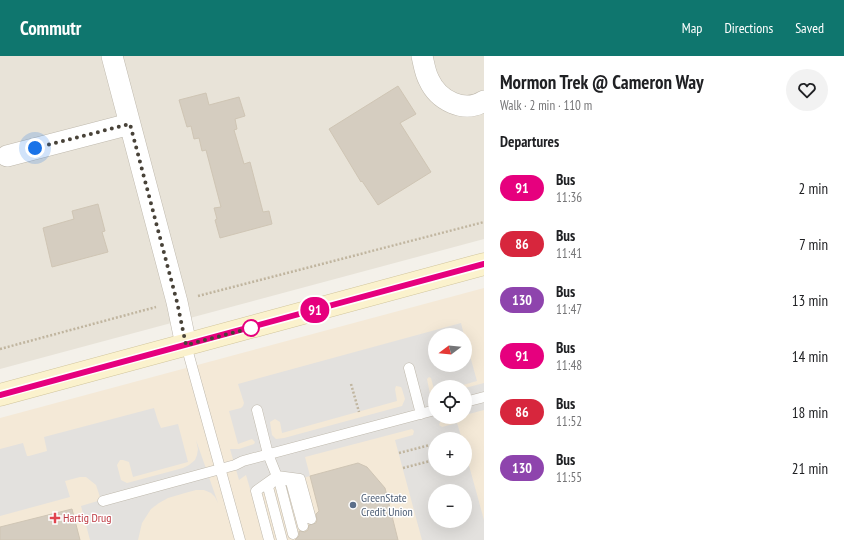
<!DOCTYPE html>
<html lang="en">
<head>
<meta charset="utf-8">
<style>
	:root { --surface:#fff; --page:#f2f2f2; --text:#202124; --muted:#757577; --accent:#0f766e }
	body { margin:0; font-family:"PT Sans Narrow",sans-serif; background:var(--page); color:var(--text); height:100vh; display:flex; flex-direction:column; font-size:15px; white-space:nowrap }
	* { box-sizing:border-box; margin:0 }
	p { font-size:13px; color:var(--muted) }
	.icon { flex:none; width:22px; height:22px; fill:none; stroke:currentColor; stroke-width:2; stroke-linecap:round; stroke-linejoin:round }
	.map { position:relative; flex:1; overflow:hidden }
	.sheet { display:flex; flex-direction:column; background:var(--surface); width:360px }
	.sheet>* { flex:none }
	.badge { padding:0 8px; border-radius:13px; font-size:14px; line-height:26px }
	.needle { width:26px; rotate:254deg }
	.controls { position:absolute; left:428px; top:272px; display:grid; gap:8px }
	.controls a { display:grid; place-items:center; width:44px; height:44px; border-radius:50%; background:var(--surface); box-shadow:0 4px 16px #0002; font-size:20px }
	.you { position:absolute; width:20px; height:20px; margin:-10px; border:3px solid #fff; border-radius:50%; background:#1a73e8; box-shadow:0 0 0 6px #1a73e833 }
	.map>.badge { position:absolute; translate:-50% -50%; box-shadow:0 0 0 2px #fff }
	h2 { padding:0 16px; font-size:15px; line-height:36px }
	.round { display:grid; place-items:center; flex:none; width:42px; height:42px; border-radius:21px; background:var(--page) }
	.overview { display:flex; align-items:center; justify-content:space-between; height:68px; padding:0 16px }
	h1 { font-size:19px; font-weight:800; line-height:30px }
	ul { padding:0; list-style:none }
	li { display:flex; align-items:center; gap:12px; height:56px; padding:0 16px }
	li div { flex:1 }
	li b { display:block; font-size:15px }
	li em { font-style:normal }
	li .badge { min-width:44px; font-weight:700; text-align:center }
	header { display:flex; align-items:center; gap:24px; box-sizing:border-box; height:56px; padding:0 20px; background:var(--accent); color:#fff }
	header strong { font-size:19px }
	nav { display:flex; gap:22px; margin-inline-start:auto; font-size:14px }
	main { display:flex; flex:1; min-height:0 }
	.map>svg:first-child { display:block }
</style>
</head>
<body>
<header>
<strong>Commutr</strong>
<nav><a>Map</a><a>Directions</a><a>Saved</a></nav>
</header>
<main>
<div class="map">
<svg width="484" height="484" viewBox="0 0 484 484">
	<rect width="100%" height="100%" fill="#f4f1ea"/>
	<path fill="#e8e3d8" d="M0 0H484V183L0 313Z"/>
	<path fill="#f4e9d7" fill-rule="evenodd" d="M484 232V484H0V362ZM435 279H465V309H435ZM435 331H465V361H435ZM435 383H465V413H435ZM435 435H465V465H435Z"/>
	<path fill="#e3e1de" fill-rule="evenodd" d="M461 267 464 279H435V309H465V282L477 325 456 331H435V337L431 322 429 321 427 323 430 338 432 340H435V361H459L440 366 439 369 442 371 457 367 462 383H435V413H465V395L484 464V484H422L395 384 413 379 414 375 412 373 305 401 310 420 251 436 246 419 239 424 230 393H239L254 388 255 386 252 383 238 388 229 355 241 352 243 350 244 347 238 328ZM396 330 401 331 402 333 405 343 402 350 284 382 276 383 272 379 270 366 275 363 280 366 282 377 397 345 395 333ZM435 435H465V465H435Z
		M484 327V354L465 359V332Z
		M154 352 158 365 161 372 178 368 188 406 133 421 129 406 123 404H120L117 409 121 424 127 427 183 412 189 409 195 404 197 399 198 393 196 384 218 447 215 441 211 437 204 434H196L185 437 168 442 159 447 151 453 142 467 138 484H90L81 450 101 444 96 429 86 421H80L65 425 70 441 0 460V393L23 387 27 400H29L47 395 44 381Z"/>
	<path fill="#d5cdc0" stroke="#cfc5b4" d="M398 30 416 58 400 67 431 116 378 149 362 125 361 126 329 73Z
		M206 37 209 49 239 41 245 60 235 63 237 73 234 74 244 108 250 106 263 156 269 155 272 168 220 182 215 164 217 163 214 152 221 151 206 94 202 95 199 82 194 83 191 70 187 71 179 44Z
		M98 148 105 175 102 176 108 196 52 211 43 172 74 163 72 155Z
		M358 407 367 411 385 432 398 484H295L299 480V475L305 476 308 474 309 469 316 467 317 464 316 458 319 455 310 420Z
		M72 453 80 484H0V471Z"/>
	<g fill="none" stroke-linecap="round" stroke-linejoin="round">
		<g stroke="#bfb9ad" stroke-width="11">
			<path id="service" d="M186 289 240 484
				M409 312 421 358
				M465 346 484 341
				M257 354 268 398 280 428 293 478
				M283 422 291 426 303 470
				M275 423 268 431 282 484
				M103 445 235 409 243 405 435 354
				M269 484 256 435 277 420 300 423 311 463"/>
		</g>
		<g stroke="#bfb9ad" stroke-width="22">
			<path id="minor" d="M112 0 177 246 186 289
				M422 0C424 8 425 17 429 24 438 44 464 58 484 45
				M7 100 130 68"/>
		</g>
		<g stroke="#d1c59c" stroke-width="23">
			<path id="secondary" d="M0 339 484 208"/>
		</g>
		<path stroke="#c0b59f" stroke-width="2.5" stroke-dasharray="2 2" stroke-linecap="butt" d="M198 240 484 166
			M0 293 156 251
			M351 328 359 356
			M399 397 430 389
			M403 412 434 404"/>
		<use href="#service" stroke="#fff" stroke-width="10"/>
		<use href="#minor" stroke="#fff" stroke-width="21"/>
		<use href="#secondary" stroke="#fbf2cd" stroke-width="22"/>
	</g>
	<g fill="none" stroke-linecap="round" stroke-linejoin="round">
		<g stroke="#fff" stroke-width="9">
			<path id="line" d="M0 339 484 208"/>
		</g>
		<use href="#line" stroke="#e6007e" stroke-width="6"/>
		<path stroke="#484238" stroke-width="4" stroke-dasharray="0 7.2" d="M35 92 130 68 177 246 186 289 251 272"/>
	</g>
	<circle fill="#fff" stroke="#e6007e" stroke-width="2" cx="251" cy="272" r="8"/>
	<circle fill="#5c6f8a" stroke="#fff" stroke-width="1.5" cx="353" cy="449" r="4"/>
	<path fill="#e0444e" stroke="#fff" stroke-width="1.5" d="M53 456h4v4h4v4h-4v4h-4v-4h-4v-4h4z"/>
	<g text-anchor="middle" stroke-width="3" stroke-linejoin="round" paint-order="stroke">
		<g font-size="12" fill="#4e5e75" stroke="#fff" text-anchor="start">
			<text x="361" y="446">GreenState<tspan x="361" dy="14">Credit Union</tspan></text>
		</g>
		<g font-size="12" fill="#be3a42" stroke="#fff" text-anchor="start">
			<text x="63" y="466">Hartig Drug</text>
		</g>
	</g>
</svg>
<div class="controls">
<a><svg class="needle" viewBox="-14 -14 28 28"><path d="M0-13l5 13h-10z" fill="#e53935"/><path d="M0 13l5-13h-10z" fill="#757577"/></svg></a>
<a><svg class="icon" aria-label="locate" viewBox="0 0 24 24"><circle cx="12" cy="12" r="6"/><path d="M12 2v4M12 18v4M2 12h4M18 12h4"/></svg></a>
<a>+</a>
<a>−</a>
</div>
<div class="you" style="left:35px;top:92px"></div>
<b class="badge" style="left:315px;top:254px;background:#e6007e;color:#fff">91</b>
</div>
<section class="sheet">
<div class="overview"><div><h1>Mormon Trek @ Cameron Way</h1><p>Walk · 2 min · 110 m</p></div><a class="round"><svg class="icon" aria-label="heart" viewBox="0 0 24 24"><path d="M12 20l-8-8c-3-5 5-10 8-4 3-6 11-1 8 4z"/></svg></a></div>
<h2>Departures</h2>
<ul>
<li><span class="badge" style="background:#e6007e;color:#fff">91</span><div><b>Bus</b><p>11:36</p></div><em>2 min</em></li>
<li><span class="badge" style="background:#d7263d;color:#fff">86</span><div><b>Bus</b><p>11:41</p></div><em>7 min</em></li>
<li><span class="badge" style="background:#8e44ad;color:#fff">130</span><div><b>Bus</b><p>11:47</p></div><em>13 min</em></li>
<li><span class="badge" style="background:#e6007e;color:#fff">91</span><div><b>Bus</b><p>11:48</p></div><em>14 min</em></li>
<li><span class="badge" style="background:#d7263d;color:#fff">86</span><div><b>Bus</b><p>11:52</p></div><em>18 min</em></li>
<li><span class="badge" style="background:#8e44ad;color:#fff">130</span><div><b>Bus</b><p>11:55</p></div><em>21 min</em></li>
</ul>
</section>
</main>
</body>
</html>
